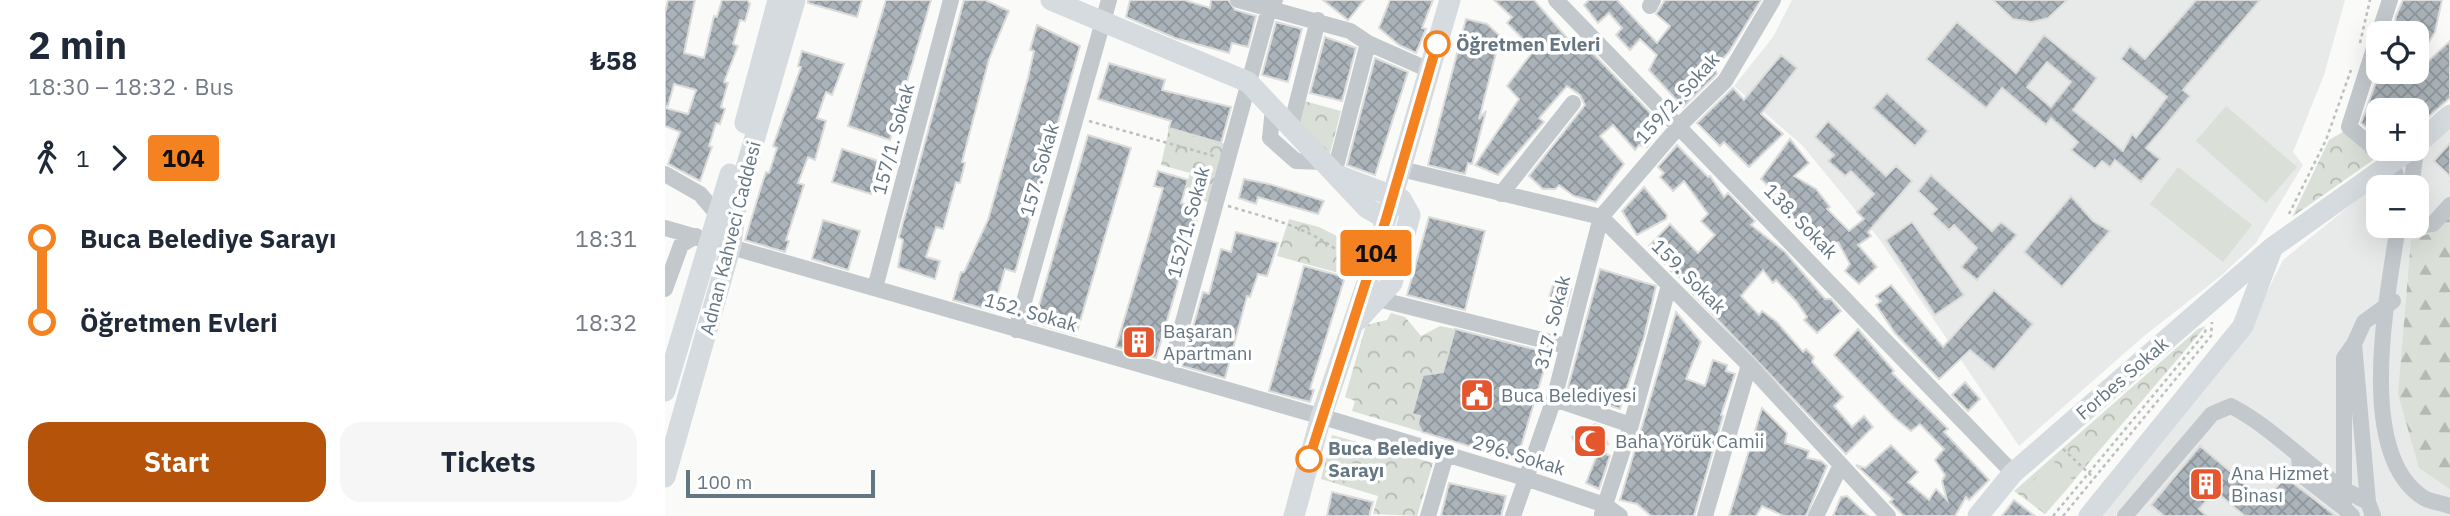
<!DOCTYPE html>
<html lang="en">
<head>
<meta charset="utf-8">
<style>
	:root { --surface:#fff; --page:#f6f6f7; --text:#1f2937; --muted:#747a83; --accent:#b45309 }
	body { margin:0; font-family:"IBM Plex Sans",sans-serif; background:var(--page); color:var(--text); height:100vh; display:flex; flex-direction:column; font-size:26px; white-space:nowrap }
	* { box-sizing:border-box; margin:0 }
	p { font-size:23px; color:var(--muted) }
	.icon { flex:none; width:38px; height:38px; fill:none; stroke:currentColor; stroke-width:2; stroke-linecap:round; stroke-linejoin:round }
	.map { position:relative; flex:1; overflow:hidden }
	.side { display:flex; flex-direction:column; background:var(--surface); width:665px }
	.side>* { flex:none }
	.badge { padding:0 14px; border-radius:5px; font-size:24px; line-height:46px }
	.buttons { position:absolute; left:1701px; top:21px; display:grid; gap:14px }
	.buttons a { display:grid; place-items:center; width:63px; height:63px; border-radius:14px; background:var(--surface); box-shadow:0 7px 28px #0002; font-size:35px }
	.scale { position:absolute; left:21px; bottom:18px; width:189px; box-sizing:border-box; padding-left:7px; border:4px solid #657683; border-top:0; font-size:19px; line-height:24px; white-space:nowrap; color:#657683; -webkit-text-stroke:5px #fff; paint-order:stroke }
	.map>.badge { position:absolute; translate:-50% -50%; box-shadow:0 0 0 4px #fff }
	.legs { display:flex; align-items:center; gap:10px; height:77px; padding:0 28px; font-size:23px }
	.legs p { margin-inline-start:auto }
	.summary { display:flex; align-items:center; justify-content:space-between; height:119px; padding:0 28px }
	h1 { font-size:38px; font-weight:700; line-height:52px }
	.action { display:flex; gap:14px; margin-top:auto; padding:14px 28px }
	.action a { flex:1; height:80px; border-radius:21px; background:var(--accent); color:#fff; font-size:28px; font-weight:700; line-height:80px; text-align:center }
	.action a+a { background:var(--page); color:var(--text) }
	ul { padding:0 28px; list-style:none }
	li { display:flex; align-items:center; gap:24px; height:84px; font-size:26px }
	li i { display:grid; place-items:center; width:10px; height:100%; margin:0 9px; background:currentColor }
	li i::after { content:''; width:18px; height:18px; margin:-9px; border:5px solid; border-radius:50%; background:var(--surface) }
	li p { margin-inline-start:auto }
	li:first-child i { background:linear-gradient(#0000 50%,currentColor 0) }
	li:last-child i { background:linear-gradient(currentColor 50%,#0000 0) }
	main { display:flex; flex:1; min-height:0 }
	.map>svg:first-child { display:block }
</style>
</head>
<body>
<main>
<section class="side">
<div class="summary"><div><h1>2 min</h1><p>18:30 – 18:32 · Bus</p></div><b>₺58</b></div>
<div class="legs"><svg class="icon" aria-label="walk" viewBox="0 0 24 24"><circle cx="13" cy="4" r="2"/><path d="M13 8l-2 6 4 7M11 14l-3 7M7 12l3-4h3l4 4"/></svg>1<svg class="icon" aria-label="forward" viewBox="0 0 24 24"><path d="M9 5l7 7-7 7"/></svg><b class="badge" style="background:#f58220;color:#111">104</b></div>
<ul>
<li><i style="color:#f58220"></i><b>Buca Belediye Sarayı</b><p>18:31</p></li>
<li><i style="color:#f58220"></i><b>Öğretmen Evleri</b><p>18:32</p></li>
</ul>
<div class="action"><a>Start</a><a>Tickets</a></div>
</section>
<div class="map">
<svg width="1785" height="516" viewBox="0 0 1785 516">
	<defs>
		<pattern id="forest-firs" width="22" height="20" patternUnits="userSpaceOnUse" patternTransform="scale(1.75)"><rect width="22" height="20" fill="#dadfd7"/><path d="M5 1l3.5 6h-7zM16 11l3.5 6h-7z" fill="#b4b9b4"/></pattern>
		<pattern id="park-crowns" width="20" height="18" patternUnits="userSpaceOnUse" patternTransform="scale(1.75)"><rect width="20" height="18" fill="#dadfd7"/><path d="M2 6a3 3 0 1 1 6 0M12 15a3 3 0 1 1 6 0" fill="none" stroke="#b4b9b4"/></pattern>
		<pattern id="building-cross-hatch" width="8" height="8" patternUnits="userSpaceOnUse" patternTransform="scale(1.75)"><rect width="8" height="8" fill="#aab3b9"/><path d="M0 0l8 8M0 8l8-8" fill="none" stroke="#8e969c"/></pattern>
	</defs>
	<rect width="100%" height="100%" fill="#fafaf8"/>
	<path fill="#e8e9e9" fill-rule="evenodd" d="M1127 0H1680L1659 75 1628 152 1638 165 1591 243 1557 275 1479 336 1354 446 1215 240 1137 145 1069 86 1108 37Z
		M1785 124V516H1435L1484 458 1582 332 1618 260ZM1713 187H1752V226H1713Z"/>
	<path fill="url(#forest-firs)" d="M1785 215V489L1754 468 1733 394 1746 240 1769 232Z"/>
	<path fill="url(#park-crowns)" d="M639 101 676 111 664 157 634 124Z
		M504 128 561 144 544 203 519 194 525 173 496 165Z
		M1683 129 1711 158 1627 217 1664 140Z
		M624 219 654 227 690 245 681 275 612 256Z
		M726 313 740 317 756 336 775 326 790 329 778 372 758 376 747 413 755 416 753 424 757 432 687 411 690 401 680 397 701 325 722 320Z
		M1541 326 1380 514 1349 491 1533 329Z
		M667 435 768 463 752 516 708 514 713 496 656 479Z"/>
	<path fill="#dadfd7" d="M1561 106 1632 167 1601 203 1531 141Z
		M1513 167 1587 225 1558 262 1485 204Z
		M1387 460 1409 481 1380 514 1358 492Z"/>
	<path fill="url(#building-cross-hatch)" stroke="#dcdcda" stroke-width="2" fill-rule="evenodd" d="M3 0H30L19 53 39 58 49 16 52 17 57 0H82L85 4 80 21 75 20 68 44 73 46 59 82 63 83 56 107 60 109 55 124 51 123 44 146 47 147 35 181 3 164 15 132 0 126V108L23 114 31 90 9 84 3 106H0V13Z
		M143 0H197L192 17 143 3Z
		M221 0H266L225 140 183 126Z
		M299 0H320L344 11 324 59 297 162 300 163 295 183 291 182 278 229 271 227 261 257 275 261 270 279 233 267 238 240 234 237Z
		M465 0H519L545 8 546 0H563L570 10 591 16 583 47 567 43 564 53 510 38 461 17Z
		M658 0H699L683 20Z
		M725 0H768L757 28 761 29 751 53 734 45 714 28Z
		M829 0H869L909 46 915 40 997 125 982 147 974 145 970 150 948 125 935 136 959 164 931 202 909 196 894 185 890 189H878L864 176 920 105 915 95 902 86 874 118 879 122 833 175 810 165 854 99 842 86 869 50 842 23 847 17Z
		M924 0H952L992 43 1005 26 991 14 1000 0H1096L1064 52 1050 67 1052 74 1018 107 984 70 992 55 975 39 965 50 951 35 957 28 944 13 933 23 919 5Z
		M1328 0H1402L1383 18 1367 22 1348 19Z
		M1531 0H1595L1518 90 1525 96 1481 148 1495 159 1476 182 1450 160 1445 167 1437 161 1430 169 1406 150 1413 142 1386 118 1381 125 1337 88 1321 108 1261 59 1292 22 1351 73 1379 35 1432 78 1408 110 1458 151 1467 134 1471 138 1502 97 1456 59 1465 46 1480 59ZM1382 62 1406 82 1386 107 1362 87Z
		M1738 0H1777L1770 32 1752 62V33H1729L1731 16Z
		M801 19 822 24 840 41 835 50 832 49 814 119 821 111 807 164 803 163 800 174 763 165Z
		M611 22 637 29 623 82 597 75Z
		M372 25 415 46 350 272 340 269 328 311 288 300 296 272H299L323 220 363 78 369 51 365 50Z
		M660 37 691 48 677 101 645 93Z
		M1785 41V98L1752 127V110H1713V138L1696 123 1715 72H1746L1740 83Z
		M137 51 179 64 167 95 161 92 152 118 161 121 150 160 143 157 133 183 139 185 121 240 124 241 120 252 80 240 96 187 101 172 104 173 112 148 108 146 136 67 133 66Z
		M1116 55 1132 68 1096 114 1118 134 1084 167 1059 142 1055 146 1032 123 1068 88 1079 100Z
		M710 58 743 72 710 175 682 165Z
		M444 63 500 80 497 90 566 107 556 143 504 128 506 121 433 99Z
		M1222 93 1263 131 1250 146 1208 108Z
		M1163 121 1221 176 1231 166 1247 181 1203 232 1206 236 1193 245 1212 267 1194 284 1180 271 1185 264 1173 242 1163 251 1142 224 1137 229 1117 207 1121 203 1096 179 1125 139 1144 163 1129 176 1151 189 1165 207 1162 209 1184 231 1199 219 1192 212 1209 194 1186 171 1180 176 1163 161 1169 155 1150 137Z
		M423 135 466 148 411 335 369 323Z
		M1785 143V176L1769 161Z
		M1012 145 1043 177 1045 176 1059 197 1063 193 1090 221 1086 225 1120 252 1160 299H1166L1176 311 1152 333 1139 320 1142 317 1131 301 1111 280 1108 283 1098 270 1076 296 1094 315 1097 311 1112 322 1138 352 1141 349 1149 357 1147 362 1178 397 1169 406 1187 427 1199 416 1208 427 1181 454 1030 296 1025 291 1028 287 1006 271 984 246 1005 224 1033 253 1050 235 1036 221 1043 214 1019 181 1008 191 995 177 999 173 993 167Z
		M177 149 216 162 206 194 167 182Z
		M493 171 523 180 516 203 535 208 491 358 451 347 498 188 489 186Z
		M1266 175 1327 231 1336 222 1352 235 1312 280 1296 267 1312 248 1289 225 1284 230 1267 214 1272 209 1253 191Z
		M579 179 604 184 659 201 653 214 593 197 591 204 574 198Z
		M979 187 1002 215 1001 219 972 235 957 211Z
		M1406 196 1428 221 1445 231 1397 287 1359 252Z
		M764 217 820 231 800 310 742 295Z
		M158 220 195 231 183 270 147 259Z
		M1247 222 1299 295 1270 315 1221 240Z
		M571 232 613 243 602 276 593 274 585 297 582 296 560 378 517 366 538 292 544 294 556 249 566 252Z
		M639 266 680 277 645 389 649 390 645 402 604 391Z
		M935 269 991 286 979 337 955 409 902 391Z
		M888 285 906 289 902 306 883 301Z
		M1226 285 1278 347 1329 290 1368 324 1329 370 1305 350 1274 379 1230 333 1211 305 1216 301 1211 296Z
		M1011 312 1036 342 1021 379 1040 386 1048 360 1062 365 1061 371 1070 374 1056 415 1058 416 1029 516H986L972 504 955 500Z
		M790 329 884 353 854 453 844 458 757 432 753 424 755 416 747 414 758 375 778 372Z
		M1193 329 1229 371 1227 373 1283 429 1279 432 1324 480 1304 500 1301 497 1290 516H1239L1225 502 1228 499 1191 465 1200 468 1226 445 1253 472 1243 482 1264 500 1271 489 1282 500 1277 481 1280 475 1270 460 1279 449 1255 424 1246 431 1230 418 1169 355Z
		M1300 382 1315 399 1303 411 1287 395Z
		M1097 408 1122 433 1120 443 1144 451 1142 458 1156 461 1162 466 1141 516H1119L1097 506 1091 516H1064Z
		M930 424 935 426 943 444 915 455 907 437Z
		M1535 446 1600 501 1620 477 1671 516H1580L1550 491 1534 509 1542 516H1499L1486 505Z
		M934 450 945 456 934 489 921 483Z
		M784 483 841 496 836 516H776Z
		M667 492 708 502 704 516H662Z
		M1182 496 1203 516H1168L1176 497Z
		M1349 500 1370 516H1337Z"/>
	<g fill="none" stroke-linecap="round" stroke-linejoin="round">
		<path stroke="#bbbfc2" stroke-width="2.5" stroke-dasharray="3.5 3.5" stroke-linecap="butt" d="M1695 43 1705 0
			M424 121 549 156
			M563 206C610 220 656 230 691 267
			M1624 214 1661 140 1686 70
			M1398 449 1429 478
			M1388 516 1540 333 1541 326
			M1398 516 1546 336 1547 322"/>
		<path stroke="#c3c8cc" stroke-width="16" d="M573 0 685 31 703 43 764 70
			M891 0 1348 473
			M985 6 988 0
			M1714 33 1725 0
			M1713 36 1684 127 1727 163 1735 187
			M608 108 605 138 631 161 658 162
			M625 130 653 20
			M736 169 936 217 1084 365 1223 516
			M0 174 35 194 52 214 61 217
			M669 174 703 43
			M1746 187 1752 144
			M836 194 908 103
			M1752 222 1757 226 1768 224 1785 205
			M1733 226C1723 294 1689 454 1759 498 1766 502 1777 503 1785 506
			M0 228 675 422 860 478 940 505 955 516
			M210 288 286 0
			M0 289 16 245 31 236
			M713 299 901 346
			M351 330 444 0
			M1689 344 1703 502 1708 516
			M504 373 604 9 610 0
			M889 399 966 425
			M1634 455 1635 474 1679 508
			M937 514 966 425 1004 285
			M763 516 781 455
			M848 516 889 399 936 217 1015 125 1060 81 1108 0
			M1040 516 1084 365
			M1151 516 1175 467
			M1460 516 1547 414 1566 406C1616 432 1652 479 1703 502
			M1687 516 1679 508V358L1689 344 1699 322 1728 301"/>
		<path stroke="#d6dbdf" stroke-width="21" d="M386 0 583 82 702 208 721 219
			M80 123 113 0
			M1752 144 1785 115
			M675 176 736 199 745 215 727 283 693 320
			M0 391 65 174
			M0 477 66 245 72 199 130 0
			M629 516 656 417 703 280 785 0
			M1313 516 1348 473 1608 247 1746 149
			M1424 516 1578 326 1607 249"/>
	</g>
	<g fill="none" stroke-linecap="round" stroke-linejoin="round">
		<g stroke="#fff" stroke-width="16">
			<path id="line-1" d="M644 459 721 219 772 44"/>
		</g>
		<use href="#line-1" stroke="#f58220" stroke-width="10"/>
	</g>
	<defs>
		<g id="building-square" transform="scale(1.75)"><rect x="-9" y="-9" width="18" height="18" rx="4" fill="#e4572e" stroke="#fff"/><path d="M-4-6H4V6H1V3H-1V6H-4ZM-2.5-4.3h1.7v1.8h-1.7ZM.8-4.3h1.7v1.8H.8ZM-2.5-1h1.7V.8h-1.7ZM.8-1h1.7V.8H.8Z" fill="#fff"/></g>
		<g id="civic-square" transform="scale(1.75)"><rect x="-9" y="-9" width="18" height="18" rx="4" fill="#e4572e" stroke="#fff"/><path d="M-.6-6.5H3V-4.5H.6V-3L4-1V1h2V6H-6V1h2V-1L-.6-3ZM-1.2 2.5V6h2.4V2.5Z" fill="#fff"/></g>
		<g id="mosque-square" transform="scale(1.75)"><rect x="-9" y="-9" width="18" height="18" rx="4" fill="#e4572e" stroke="#fff"/><path d="M3.5-4.9A6 6 0 1 0 3.5 4.9A5 5 0 1 1 3.5-4.9Z" fill="#fff"/></g>
	</defs>
	<g fill-rule="evenodd">
		<use href="#building-square" x="474" y="342"/>
		<use href="#civic-square" x="812" y="395"/>
		<use href="#mosque-square" x="925" y="441"/>
		<use href="#building-square" x="1541" y="484"/>
	</g>
	<g fill="#fff" stroke="#f58220" stroke-width="3.5">
		<circle cx="772" cy="44" r="12"/>
		<circle cx="644" cy="459" r="12"/>
	</g>
	<g text-anchor="middle" stroke-width="7" stroke-linejoin="round" paint-order="stroke">
		<g font-size="19" font-weight="bold" fill="#657683" stroke="#fff" text-anchor="start">
			<text x="791" y="51">Öğretmen Evleri</text>
			<text x="663" y="455">Buca Belediye<tspan x="663" dy="22">Sarayı</tspan></text>
		</g>
		<g font-size="19" fill="#657683" stroke="#fff">
			<text transform="translate(1012 98) rotate(-48)" y="7">159/2. Sokak</text>
			<text transform="translate(228 139) rotate(-75)" y="7">157/1. Sokak</text>
			<text transform="translate(374 170) rotate(-74)" y="7">157. Sokak</text>
			<text transform="translate(1136 221) rotate(46)" y="7">138. Sokak</text>
			<text transform="translate(523 222) rotate(-75)" y="7">152/1. Sokak</text>
			<text transform="translate(65 238) rotate(-76)" y="7">Adnan Kahveci Caddesi</text>
			<text transform="translate(1024 276) rotate(45)" y="7">159. Sokak</text>
			<text transform="translate(366 312) rotate(16)" y="7">152. Sokak</text>
			<text transform="translate(887 322) rotate(-76)" y="7">317. Sokak</text>
			<text transform="translate(1457 378) rotate(-41)" y="7">Forbes Sokak</text>
			<text transform="translate(854 455) rotate(17)" y="7">296. Sokak</text>
		</g>
		<g font-size="19" fill="#657683" stroke="#fff" text-anchor="start">
			<text x="498" y="338">Başaran<tspan x="498" dy="22">Apartmanı</tspan></text>
			<text x="836" y="402">Buca Belediyesi</text>
			<text x="950" y="448">Baha Yörük Camii</text>
			<text x="1566" y="480">Ana Hizmet<tspan x="1566" dy="22">Binası</tspan></text>
		</g>
	</g>
</svg>
<div class="buttons">
<a><svg class="icon" aria-label="locate" viewBox="0 0 24 24"><circle cx="12" cy="12" r="6"/><path d="M12 2v4M12 18v4M2 12h4M18 12h4"/></svg></a>
<a>+</a>
<a>−</a>
</div>
<div class="scale">100 m</div>
<b class="badge" style="left:711px;top:253px;background:#f58220;color:#111">104</b>
</div>
</main>
</body>
</html>
